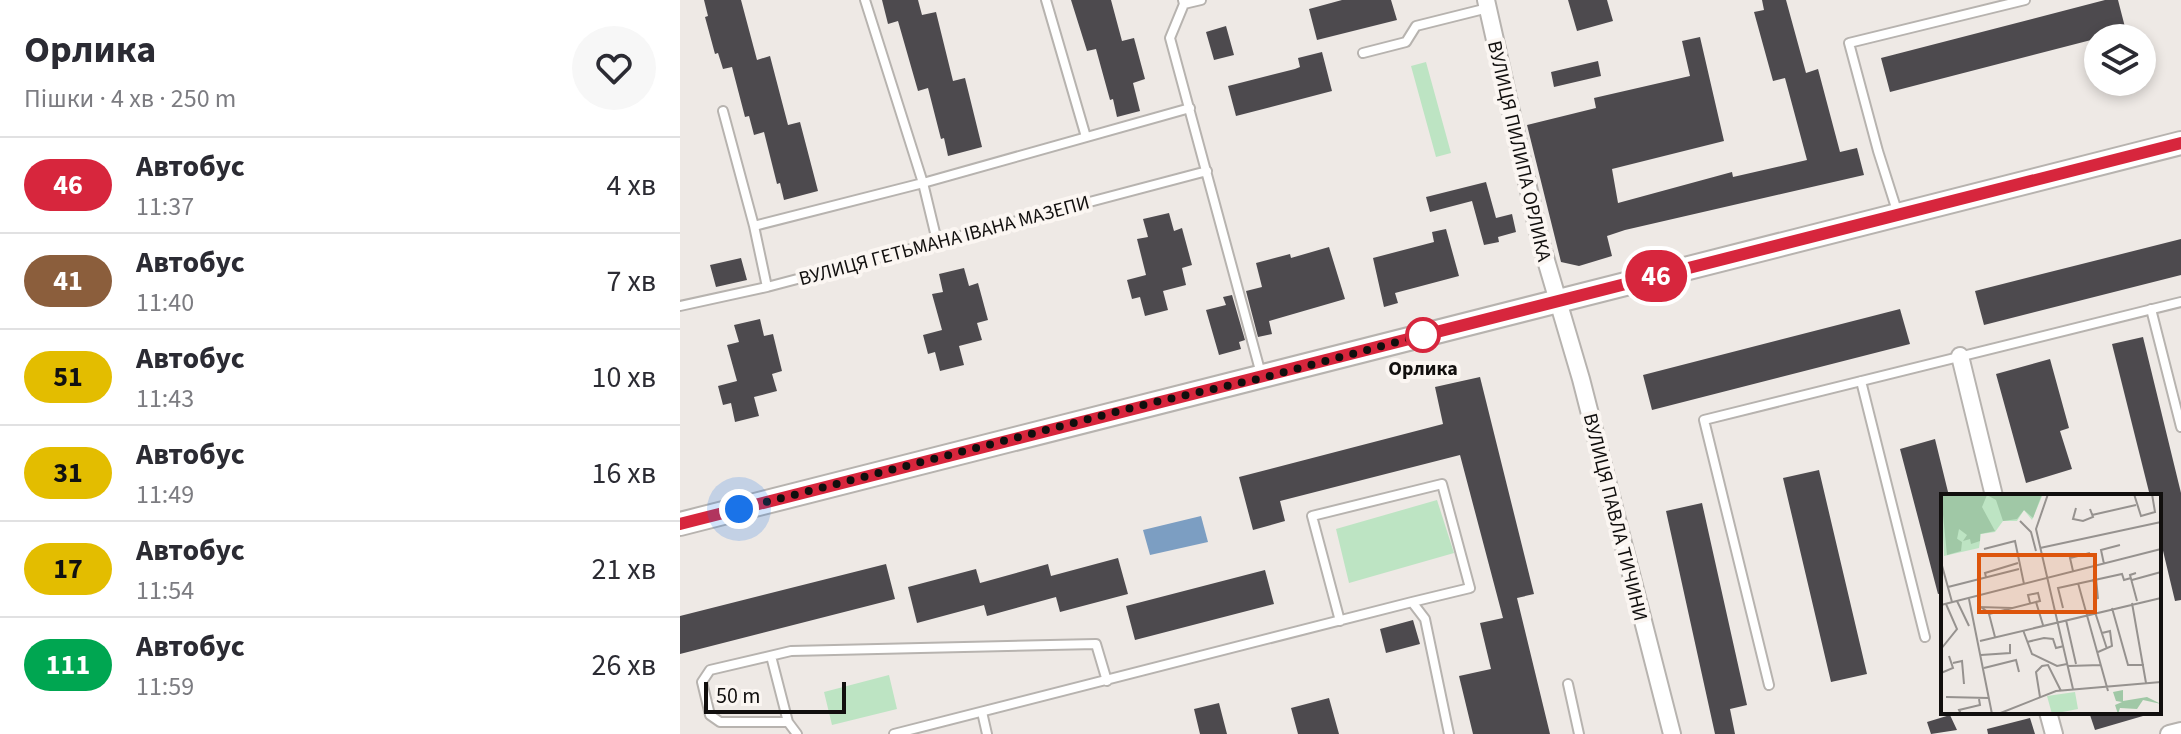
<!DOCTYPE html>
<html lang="uk">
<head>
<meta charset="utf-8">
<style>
	:root { --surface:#fff; --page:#f7f7f7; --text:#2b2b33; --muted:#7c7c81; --line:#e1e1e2 }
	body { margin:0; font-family:"Source Sans 3",sans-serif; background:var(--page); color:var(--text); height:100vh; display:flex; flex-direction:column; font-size:30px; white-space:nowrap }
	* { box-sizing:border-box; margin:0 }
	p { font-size:26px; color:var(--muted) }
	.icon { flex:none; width:44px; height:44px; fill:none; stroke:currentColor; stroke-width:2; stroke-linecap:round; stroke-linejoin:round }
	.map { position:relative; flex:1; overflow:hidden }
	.sheet { display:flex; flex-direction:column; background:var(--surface); width:680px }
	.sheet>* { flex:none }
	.badge { padding:0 16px; border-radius:26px; font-size:28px; line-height:52px }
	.buttons { position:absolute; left:1404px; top:24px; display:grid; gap:16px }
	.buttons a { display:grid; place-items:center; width:72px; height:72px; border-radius:50%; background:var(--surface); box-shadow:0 4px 12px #0003; font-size:40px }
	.scale { position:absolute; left:24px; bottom:20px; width:142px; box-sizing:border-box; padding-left:8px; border:4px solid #110f0e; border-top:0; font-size:22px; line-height:28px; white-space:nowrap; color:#110f0e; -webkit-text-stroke:6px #fbf6f2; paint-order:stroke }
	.you { position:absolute; width:40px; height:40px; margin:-20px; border:6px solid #fff; border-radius:50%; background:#1a73e8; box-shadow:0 0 0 12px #1a73e833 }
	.map>.badge { position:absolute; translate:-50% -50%; box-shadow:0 0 0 4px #fff }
	.round { display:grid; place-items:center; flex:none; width:84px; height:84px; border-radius:42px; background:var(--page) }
	.overview { display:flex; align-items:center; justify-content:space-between; height:136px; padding:0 24px }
	h1 { font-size:38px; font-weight:700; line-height:60px }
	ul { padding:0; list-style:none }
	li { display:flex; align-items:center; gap:24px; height:96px; padding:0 24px; border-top:2px solid var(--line) }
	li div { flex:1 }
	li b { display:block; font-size:30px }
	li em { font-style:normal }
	li .badge { min-width:88px; font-weight:700; text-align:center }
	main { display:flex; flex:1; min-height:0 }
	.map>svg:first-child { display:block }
</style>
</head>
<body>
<main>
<section class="sheet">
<div class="overview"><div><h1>Орлика</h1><p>Пішки · 4 хв · 250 m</p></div><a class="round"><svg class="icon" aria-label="heart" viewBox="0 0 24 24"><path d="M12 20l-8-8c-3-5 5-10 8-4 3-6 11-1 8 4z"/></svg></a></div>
<ul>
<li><span class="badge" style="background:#d7263d;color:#fff">46</span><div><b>Автобус</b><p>11:37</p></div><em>4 хв</em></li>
<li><span class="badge" style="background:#8b5e3c;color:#fff">41</span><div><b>Автобус</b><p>11:40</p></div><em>7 хв</em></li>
<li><span class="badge" style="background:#e3bd00;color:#111">51</span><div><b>Автобус</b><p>11:43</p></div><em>10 хв</em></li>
<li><span class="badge" style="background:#e3bd00;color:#111">31</span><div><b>Автобус</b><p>11:49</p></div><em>16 хв</em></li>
<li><span class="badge" style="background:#e3bd00;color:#111">17</span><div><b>Автобус</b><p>11:54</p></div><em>21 хв</em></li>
<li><span class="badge" style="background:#00a651;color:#fff">111</span><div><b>Автобус</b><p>11:59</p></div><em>26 хв</em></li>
</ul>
</section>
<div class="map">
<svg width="1501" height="734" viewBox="0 0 1501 734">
	<rect width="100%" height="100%" fill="#eee9e5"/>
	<path fill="#bde4c3" d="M746 62 771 153 756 157 731 66Z
		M757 500 774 553 669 583 656 529Z
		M209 675 217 709 152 725 144 692Z"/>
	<path fill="#7c9ec2" d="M521 516 528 542 470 555 463 530Z"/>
	<path fill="#4d4a4e" d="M24 0H61L77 60 90 56 108 125 120 122 138 191 104 200 100 183 97 184 84 132 74 135 69 116 65 117 52 67 43 69 38 53 35 54 25 17 28 16Z
		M202 0H238L242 15 256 12 273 81 285 78 302 147 268 156 264 138 261 139 248 88 238 91 218 21 208 24Z
		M391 0H431L442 41 454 38 465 79 453 83 460 111 437 117 433 99 430 100 416 49 407 51Z
		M662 0H711L717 20 637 40 629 9Z
		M888 0H927L933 21 897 31Z
		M1082 0H1106L1126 73 1138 69 1160 152 1177 148 1184 175 945 230 927 236 932 256 899 266 881 262 847 125 916 108 914 98 1010 76 1002 41 1020 37 1044 141 932 169 938 203 1052 172 1053 177 1127 160 1105 78 1093 81 1074 12 1084 10Z
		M1425 0H1438L1446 31 1210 92 1201 58Z
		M546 26 554 55 534 60 526 32Z
		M642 52 652 91 556 116 548 86 615 69 620 67 618 58Z
		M918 61 921 76 874 87 871 72Z
		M806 182 816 218 832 214 836 232 818 237 819 242 804 245 792 201 750 212 746 197Z
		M489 213 494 231 502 228 512 265 502 268 506 285 483 291 488 310 465 316 460 297 452 299 447 280 466 275 457 239 468 237 463 219Z
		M766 229 779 276 715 293 718 303 704 307 693 258 754 242 752 232Z
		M1501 239V275L1304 325 1295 291Z
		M649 247 665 299 589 321 592 334 578 337 566 291 582 287 576 263 610 254 611 258Z
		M61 258 67 280 36 287 30 265Z
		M284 268 289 286 298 283 308 320 297 323 302 340 279 346 284 365 260 371 255 352 248 354 243 335 262 330 252 294 263 292 259 274Z
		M552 295 565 340 559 342 561 349 539 355 526 310 546 305 543 297Z
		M1220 309 1230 344 972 410 963 375Z
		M80 319 84 336 93 334 102 371 92 374 97 391 74 397 79 416 55 422 51 403 43 405 38 386 57 381 47 345 59 342 54 325Z
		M1463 337 1501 493V600L1495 601 1479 534V496H1470L1432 344Z
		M1370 359 1389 428 1380 431 1392 469 1346 483 1316 374Z
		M800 377 854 594 837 598 870 734H793L779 676 811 669 800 623 823 618 780 455 600 501 605 521 573 530 559 477 763 424 755 387Z
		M1255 439 1269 496H1263V593L1258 594 1220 449Z
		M1139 470 1187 674 1151 682 1103 478Z
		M1022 503 1067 705 1050 709 1055 734H1035L986 511Z
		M438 558 448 594 380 612 376 597 307 616 304 605 237 623 228 587 296 569 300 583 368 564 371 576Z
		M206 564 215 599 0 654V616Z
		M585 570 594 604 455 640 446 606Z
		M733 620 740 644 706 653 700 629Z
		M649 698 659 734H618L611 708Z
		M539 703 547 734H520L514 709Z
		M1409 712H1463V716L1415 730Z
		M1270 715 1277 730 1251 734 1247 722Z
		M1350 718 1355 734H1308L1307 729Z"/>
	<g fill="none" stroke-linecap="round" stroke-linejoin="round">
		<g stroke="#b7b3af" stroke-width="12">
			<path id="lane" d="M185 0 243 183 257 241
				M366 0 406 137
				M503 0 504 4 490 38 581 374
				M504 4 521 0
				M683 53 726 42 736 26 808 8
				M43 111 74 226
				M1218 214 1198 151 1169 43 1345 0
				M87 287 74 226 243 183 510 108
				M0 306 87 287 527 171
				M1471 309 1501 427
				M1181 381 1245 637
				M660 621 632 516 762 484 790 588 732 602
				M91 656 108 722
				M888 684 899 734
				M1089 685 1024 420 1501 302
				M302 712 307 734
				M117 734 108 722H40L30 715 22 682 30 670 111 651 416 644 427 681
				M214 734 732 602 745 619 769 734"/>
		</g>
		<g stroke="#b7b3af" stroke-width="20">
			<path id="street" d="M806 0 860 240 901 379 992 734
				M1280 356 1314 496
				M1368 712 1374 734
				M1489 734 1501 731"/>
		</g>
		<g stroke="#b7b3af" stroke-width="26">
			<path id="secondary" d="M0 524 1501 143"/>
		</g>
		<use href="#lane" stroke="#fff" stroke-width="8"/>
		<use href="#street" stroke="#fff" stroke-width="16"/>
		<use href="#secondary" stroke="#fff" stroke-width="22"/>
	</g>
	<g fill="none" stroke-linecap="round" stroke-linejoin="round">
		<g stroke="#fff" stroke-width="18">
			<path id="line" d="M0 524 1501 143"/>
		</g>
		<use href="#line" stroke="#d7263d" stroke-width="12"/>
		<path stroke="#110f0e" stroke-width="8" stroke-dasharray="0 14.4" d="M59 509 471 403 582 378 743 335"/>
	</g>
	<circle fill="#fff" stroke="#d7263d" stroke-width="4" cx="743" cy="335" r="16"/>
	<g text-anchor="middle" stroke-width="8" stroke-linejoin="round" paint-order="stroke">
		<g font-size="20" fill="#110f0e" stroke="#fbf6f2">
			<text transform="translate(840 151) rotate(77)" y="7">ВУЛИЦЯ ПИЛИПА ОРЛИКА</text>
			<text transform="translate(264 240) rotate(-15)" y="7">ВУЛИЦЯ ГЕТЬМАНА ІВАНА МАЗЕПИ</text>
			<text transform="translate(936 517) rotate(76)" y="7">ВУЛИЦЯ ПАВЛА ТИЧИНИ</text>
		</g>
		<g font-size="20" font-weight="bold" fill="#110f0e" stroke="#fbf6f2">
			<text x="743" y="375">Орлика</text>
		</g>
	</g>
	<g transform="translate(1261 494)">
		<rect width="220" height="220" fill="#eee9e5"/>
		<path d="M0 0H102L91 26 83 16 76 27H62L54 38 40 40 38 54 3 62ZM134 198 137 215 111 220 106 202Z" fill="#bde4c3"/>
		<path d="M0 0H101L92 24 83 16 76 25 62 27 55 6 46 1 41 13 54 37 39 40V47L30 50 29 45 22 47 26 41 18 35 16 45 12 42 21 48 20 57 6 61ZM182 196V207L206 203 220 210 202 206 196 215 179 214 177 220 174 211 181 208 175 207 172 198Z" fill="#a0c8a6"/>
		<path fill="none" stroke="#96928f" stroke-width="2" d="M107 0 95 35 132 195M193 0 200 22 214 18 211 0M135 14 132 25 142 27 152 23 149 15M151 21 195 11M79 27 90 38 95 57M99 54 220 28M43 55 74 47 83 90M0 68 11 108M163 70 160 56 179 51M132 77 129 64 149 59M195 79 189 81 196 107M45 83 44 79 77 69M152 85 157 105 155 84M191 86 220 78M137 89 167 197M7 93 78 75M28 105 51 220M16 107 28 132M89 109 87 101 97 99 99 107 95 108M191 109 205 189M0 111 220 55M122 114 117 94 181 80 183 86 190 84M171 114 187 171H203M154 118 166 155M48 119 40 113 71 114M125 126 135 170M82 136 91 160 116 172 126 170M54 143 48 120 95 108 102 131M39 147 220 104M86 148 103 144 112 145 115 154 123 152M0 155 16 135 5 110M157 158 171 152 169 137 161 139M40 161 69 159V150M12 169 21 167 23 190M127 172 160 171M43 174 75 166 78 178M0 179 12 174 8 162M5 203 48 204M99 203 95 178 101 172 107 171 120 197M20 220 18 216 39 211 38 205M57 220 115 197 220 188"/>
		<path fill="#dd550c" fill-opacity="0.15" stroke="#dd550c" stroke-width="4" d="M38 61H154V118H38Z"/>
		<rect width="220" height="220" fill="none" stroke="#110f0e" stroke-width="4"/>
	</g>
</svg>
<div class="buttons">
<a><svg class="icon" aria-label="layers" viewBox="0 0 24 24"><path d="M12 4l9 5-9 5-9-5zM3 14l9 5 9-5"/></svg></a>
</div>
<div class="scale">50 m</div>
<div class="you" style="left:59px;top:509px"></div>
<b class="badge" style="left:976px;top:276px;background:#d7263d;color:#fff">46</b>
</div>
</main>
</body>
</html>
